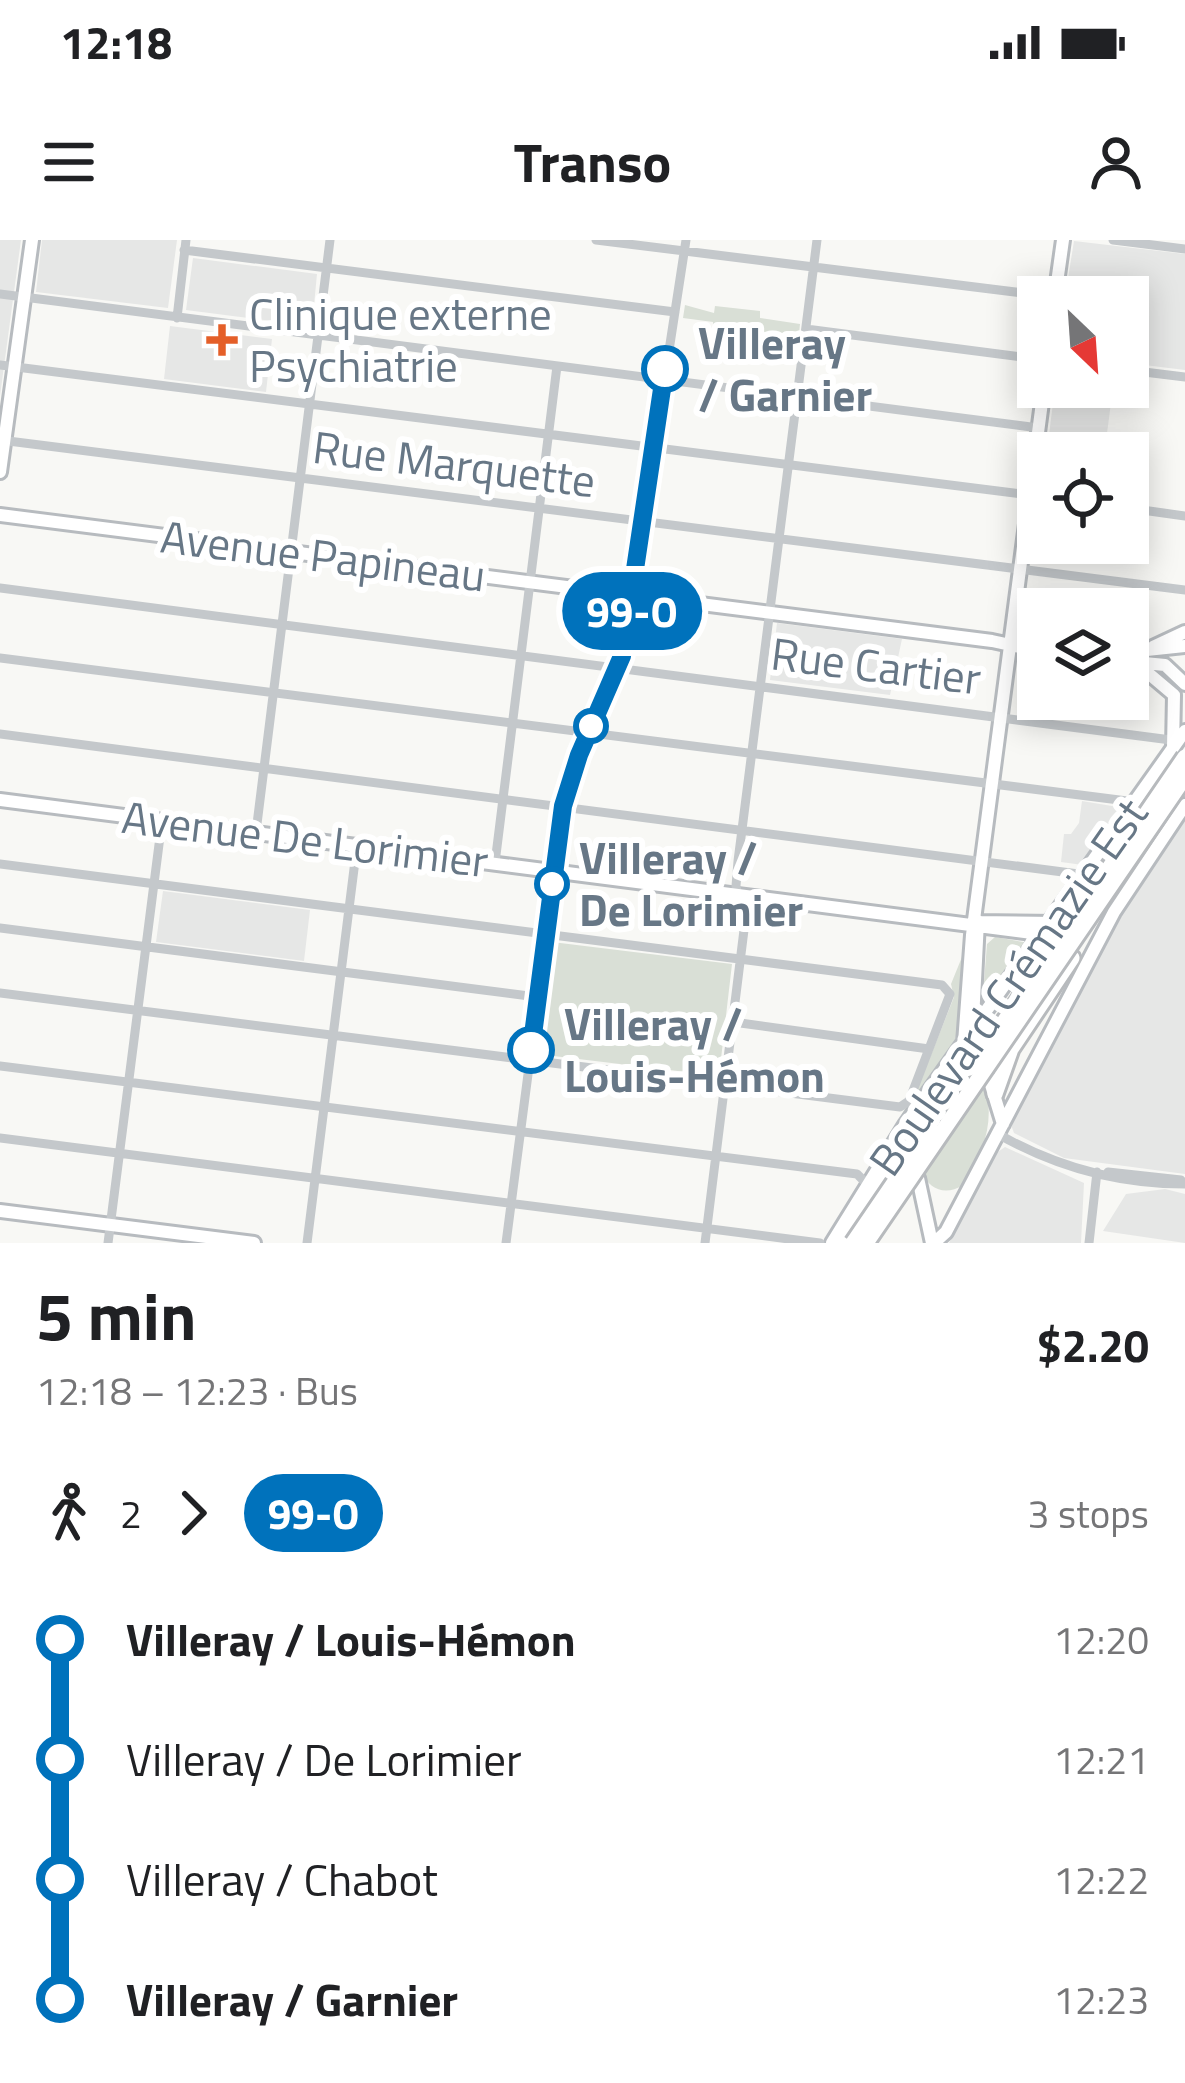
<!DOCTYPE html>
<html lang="en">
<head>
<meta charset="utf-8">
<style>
	:root { --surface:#fff; --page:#f2f2f2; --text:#202124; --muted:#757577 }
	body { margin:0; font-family:"Titillium Web",sans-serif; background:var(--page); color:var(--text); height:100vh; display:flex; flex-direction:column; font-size:45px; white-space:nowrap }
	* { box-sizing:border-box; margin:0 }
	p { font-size:39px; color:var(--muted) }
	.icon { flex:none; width:66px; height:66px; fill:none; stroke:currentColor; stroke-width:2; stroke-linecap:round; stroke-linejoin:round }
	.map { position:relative; height:1003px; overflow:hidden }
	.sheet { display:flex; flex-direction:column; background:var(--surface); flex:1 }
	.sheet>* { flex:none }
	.badge { padding:0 24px; border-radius:39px; font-size:42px; line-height:78px }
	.needle { width:78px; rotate:155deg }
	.controls { position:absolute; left:1017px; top:36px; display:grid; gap:24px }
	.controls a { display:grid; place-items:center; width:132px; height:132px; border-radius:0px; background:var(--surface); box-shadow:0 6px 30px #0003; font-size:60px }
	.map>.badge { position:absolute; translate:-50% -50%; box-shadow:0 0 0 6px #fff }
	.legs { display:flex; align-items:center; gap:18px; height:132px; padding:0 36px; font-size:39px }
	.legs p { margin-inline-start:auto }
	.head { display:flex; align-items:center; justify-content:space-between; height:204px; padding:0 36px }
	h1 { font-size:66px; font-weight:700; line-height:90px }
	ul { padding:0 36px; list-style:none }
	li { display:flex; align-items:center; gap:42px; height:120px; font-size:45px }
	li i { display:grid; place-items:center; width:18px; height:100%; margin:0 15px; background:currentColor }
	li i::after { content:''; width:30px; height:30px; margin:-15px; border:9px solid; border-radius:50%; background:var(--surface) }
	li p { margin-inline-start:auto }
	li:first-child i { background:linear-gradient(#0000 50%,currentColor 0) }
	li:last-child i { background:linear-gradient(currentColor 50%,#0000 0) }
	.status { display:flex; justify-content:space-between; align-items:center; height:84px; padding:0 60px; background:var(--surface); direction:ltr }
	.status svg { height:33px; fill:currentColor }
	header { display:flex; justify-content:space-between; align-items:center; height:156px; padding:0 36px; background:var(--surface); font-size:54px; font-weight:700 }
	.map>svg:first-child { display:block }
</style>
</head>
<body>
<div class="status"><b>12:18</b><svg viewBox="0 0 49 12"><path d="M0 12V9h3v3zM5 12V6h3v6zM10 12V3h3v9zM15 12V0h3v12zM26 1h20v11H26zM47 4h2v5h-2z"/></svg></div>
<header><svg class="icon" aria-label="menu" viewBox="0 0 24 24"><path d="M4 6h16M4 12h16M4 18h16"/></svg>Transo<svg class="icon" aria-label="person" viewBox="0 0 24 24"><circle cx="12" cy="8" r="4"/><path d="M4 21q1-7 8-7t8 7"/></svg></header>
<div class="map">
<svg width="1185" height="1003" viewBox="0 0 1185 1003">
	<rect width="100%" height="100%" fill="#f8f8f5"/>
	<path fill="#e6e7e6" d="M0 0H21L0 156Z
		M42 0H177L168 68 36 52Z
		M1074 1 1185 14V130L1128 123V57H1065Z
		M193 18 317 34 312 86 186 70Z
		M170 86 272 99 266 152 164 139Z
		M1055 147H1113L1105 209 1048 203Z
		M777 383 902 399 890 455 770 440Z
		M1082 561 1124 568 1083 625 1061 622 1064 594H1071L1079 583Z
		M1185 576V934L1064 918 1014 893 1011 885 1120 674Z
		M163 651 310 670 304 721 156 702Z
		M1005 907 1084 943 1081 1003H949L996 913Z
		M1165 949 1185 954V1003L1103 991 1126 954Z"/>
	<path fill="#d9dfd6" d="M685 65 714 73 715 66 760 71V78L800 84 799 94 713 89V82L683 78Z
		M995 697 1029 703 982 767 987 704Z
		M552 702 732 724 719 836 537 814Z
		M962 717 957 805 891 896 929 820 954 757 951 744Z
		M984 841C996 882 984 911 963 945 946 956 929 950 922 932Z"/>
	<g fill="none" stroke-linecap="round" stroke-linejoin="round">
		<g stroke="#b7bbbf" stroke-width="18">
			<path id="major" d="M1055 57 1063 0
				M0 232 32 0
				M0 275 992 401 1038 411
				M1010 401H1038
				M1153 407 1185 392
				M1128 412 1185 406
				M1134 422 1165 425 1185 444
				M1135 422 1174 455 1173 508
				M0 560 1056 696
				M978 681 973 780 979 808
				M974 682 1055 683
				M964 803 972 695 1044 147
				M988 835 1003 884
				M918 938 932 1003
				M0 971 254 1003
				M832 1003 905 885 1185 491
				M934 1003 946 992 1114 672 1185 565"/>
		</g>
		<g stroke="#b7babd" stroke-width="21">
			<path id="highway" d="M995 854 1011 809 1072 718
				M930 890 980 817
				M842 1003 896 924"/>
		</g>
		<path stroke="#c4c8cb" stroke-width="9" d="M596 0 1055 57
			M1113 0 1185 9
			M184 10 675 72
			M0 54 1039 188
			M177 78 186 0
			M806 89 1038 119
			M0 125 1038 256
			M1128 130 1185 137
			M0 200 1185 350
			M1128 268 1185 276
			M0 348 1171 500
			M0 418 1135 562
			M0 494 1086 635
			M256 592 330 0
			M495 623 557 126
			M0 624 942 745 950 754 909 861 900 867 0 753
			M0 688 537 757
			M733 782 929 809
			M0 826 857 934 870 947
			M998 894C1056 927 1118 944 1185 944
			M0 898 820 1003
			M1108 932 1181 940
			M108 1003 162 581
			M307 1003 357 605
			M506 1003 563 566 622 416 686 0
			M705 1003 744 690 736 646 738 621 817 0
			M1089 1003 1097 932"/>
		<use href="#major" stroke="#fff" stroke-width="12"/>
		<use href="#highway" stroke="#fff" stroke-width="15"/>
		<g stroke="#b7babd" stroke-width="21" stroke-linecap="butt">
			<path id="highway-bridge" d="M980 817 1185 517
				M853 1003 930 890
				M866 1003 1185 537"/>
		</g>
		<use href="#highway-bridge" stroke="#fff" stroke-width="15"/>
	</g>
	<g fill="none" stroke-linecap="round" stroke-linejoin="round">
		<g stroke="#fff" stroke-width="27">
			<path id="line-1" d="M531 810 563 566 579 515 622 416 665 129"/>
		</g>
		<use href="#line-1" stroke="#0072bc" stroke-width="18"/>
	</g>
	<path fill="#e45f29" stroke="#fff" stroke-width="4.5" d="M216 82h12v12h12v12h-12v12h-12v-12h-12v-12h12z"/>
	<g fill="#fff" stroke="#0072bc" stroke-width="6">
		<circle cx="665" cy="129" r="21"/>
		<circle cx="591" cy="486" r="15"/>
		<circle cx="552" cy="644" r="15"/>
		<circle cx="531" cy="810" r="21"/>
	</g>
	<g text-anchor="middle" stroke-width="12" stroke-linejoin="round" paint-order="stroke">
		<g font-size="45" fill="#677786" stroke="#fff" text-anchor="start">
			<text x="249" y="90">Clinique externe<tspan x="249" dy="52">Psychiatrie</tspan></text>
		</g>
		<g font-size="45" font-weight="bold" fill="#677786" stroke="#fff" text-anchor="start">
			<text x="698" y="119">Villeray<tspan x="698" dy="52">/ Garnier</tspan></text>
			<text x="579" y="634">Villeray /<tspan x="579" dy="52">De Lorimier</tspan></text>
			<text x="564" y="800">Villeray /<tspan x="564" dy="52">Louis-Hémon</tspan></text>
		</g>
		<g font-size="45" fill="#677786" stroke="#fff">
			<text transform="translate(454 224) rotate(7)" y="16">Rue Marquette</text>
			<text transform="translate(323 316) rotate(7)" y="16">Avenue Papineau</text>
			<text transform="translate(876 426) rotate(7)" y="16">Rue Cartier</text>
			<text transform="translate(305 599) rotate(7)" y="16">Avenue De Lorimier</text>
			<text transform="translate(1008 747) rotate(-55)" y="16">Boulevard Crémazie Est</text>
		</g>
	</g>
</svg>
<div class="controls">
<a><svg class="needle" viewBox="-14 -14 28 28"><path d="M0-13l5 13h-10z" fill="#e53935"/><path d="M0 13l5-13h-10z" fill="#757577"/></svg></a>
<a><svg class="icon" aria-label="locate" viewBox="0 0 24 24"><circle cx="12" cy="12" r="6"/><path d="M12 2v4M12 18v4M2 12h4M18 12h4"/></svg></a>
<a><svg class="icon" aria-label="layers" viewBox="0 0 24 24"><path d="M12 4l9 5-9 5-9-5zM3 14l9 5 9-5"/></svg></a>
</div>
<b class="badge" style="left:632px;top:371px;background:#0072bc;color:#fff">99-O</b>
</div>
<section class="sheet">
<div class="head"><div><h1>5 min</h1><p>12:18 – 12:23 · Bus</p></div><b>$2.20</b></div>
<div class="legs"><svg class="icon" aria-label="walk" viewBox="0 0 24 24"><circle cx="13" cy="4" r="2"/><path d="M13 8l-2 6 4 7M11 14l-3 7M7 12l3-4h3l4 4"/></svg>2<svg class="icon" aria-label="forward" viewBox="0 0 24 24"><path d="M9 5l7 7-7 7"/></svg><b class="badge" style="background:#0072bc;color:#fff">99-O</b><p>3 stops</p></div>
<ul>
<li><i style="color:#0072bc"></i><b>Villeray / Louis-Hémon</b><p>12:20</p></li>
<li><i style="color:#0072bc"></i><span>Villeray / De Lorimier</span><p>12:21</p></li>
<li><i style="color:#0072bc"></i><span>Villeray / Chabot</span><p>12:22</p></li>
<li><i style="color:#0072bc"></i><b>Villeray / Garnier</b><p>12:23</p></li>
</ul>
</section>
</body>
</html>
